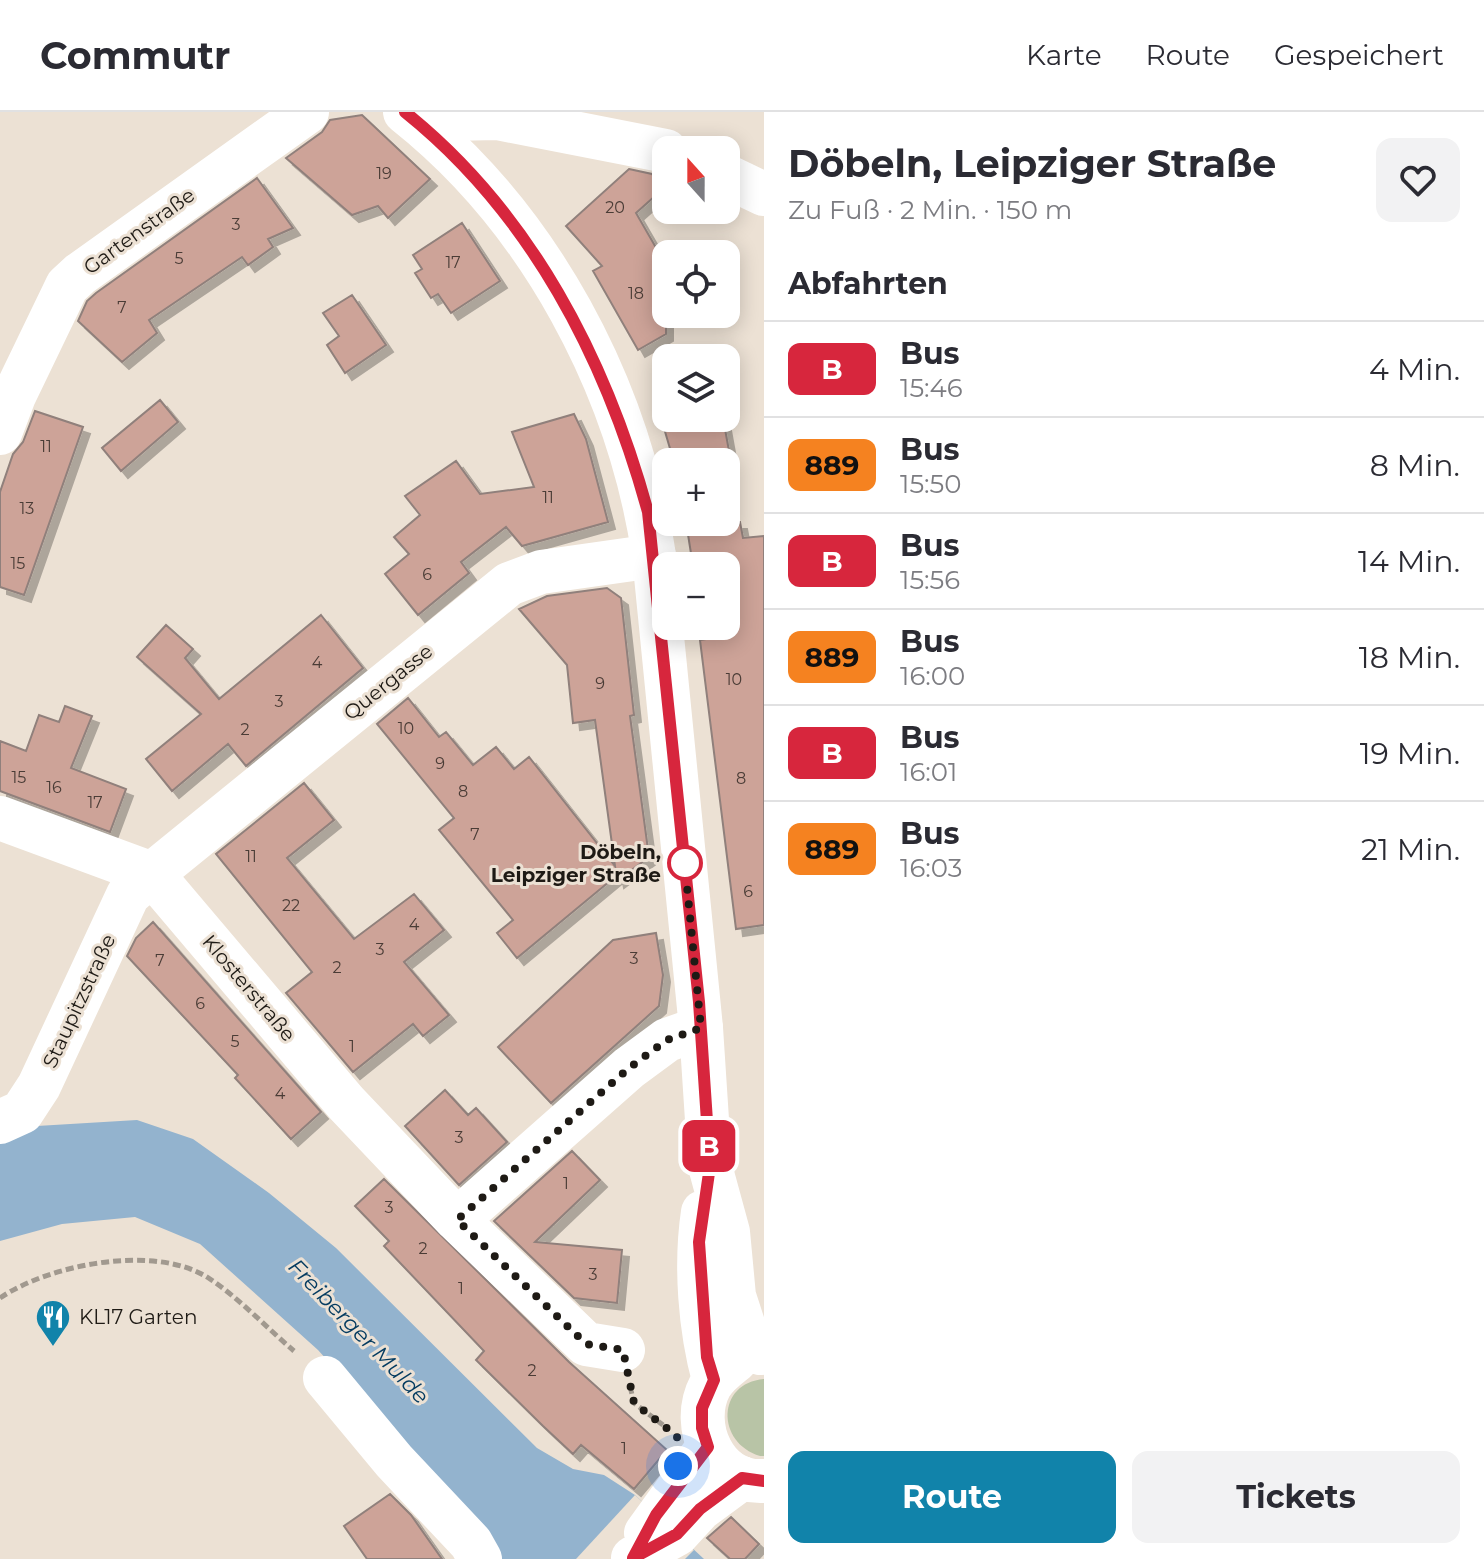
<!DOCTYPE html>
<html lang="de">
<head>
<meta charset="utf-8">
<style>
	:root { --surface:#fff; --page:#f2f2f3; --text:#2b2b33; --muted:#7c7c81; --line:#e1e1e2; --accent:#1183aa }
	body { margin:0; font-family:Montserrat,sans-serif; background:var(--page); color:var(--text); height:100vh; display:flex; flex-direction:column; font-size:30px; white-space:nowrap }
	* { box-sizing:border-box; margin:0 }
	p { font-size:26px; color:var(--muted) }
	.icon { flex:none; width:44px; height:44px; fill:none; stroke:currentColor; stroke-width:2; stroke-linecap:round; stroke-linejoin:round }
	.map { position:relative; flex:1; overflow:hidden }
	.sheet { display:flex; flex-direction:column; background:var(--surface); width:720px }
	.sheet>* { flex:none }
	.badge { padding:0 16px; border-radius:12px; font-size:28px; line-height:52px }
	.needle { width:52px; rotate:339deg }
	.fabs { position:absolute; left:652px; top:24px; display:grid; gap:16px }
	.fabs a { display:grid; place-items:center; width:88px; height:88px; border-radius:16px; background:var(--surface); box-shadow:0 4px 20px #0003; font-size:40px }
	.you { position:absolute; width:40px; height:40px; margin:-20px; border:6px solid #fff; border-radius:50%; background:#1a73e8; box-shadow:0 0 0 12px #1a73e833 }
	.map>.badge { position:absolute; translate:-50% -50%; box-shadow:0 0 0 4px #fff }
	h2 { padding:0 24px; font-size:30px; line-height:72px }
	.round { display:grid; place-items:center; flex:none; width:84px; height:84px; border-radius:16px; background:var(--page) }
	.head { display:flex; align-items:center; justify-content:space-between; height:136px; padding:0 24px }
	h1 { font-size:38px; font-weight:700; line-height:60px }
	.button { display:flex; gap:16px; margin-top:auto; padding:16px 24px }
	.button a { flex:1; height:92px; border-radius:16px; background:var(--accent); color:#fff; font-size:32px; font-weight:700; line-height:92px; text-align:center }
	.button a+a { background:var(--page); color:var(--text) }
	ul { padding:0; list-style:none }
	li { display:flex; align-items:center; gap:24px; height:96px; padding:0 24px; border-top:2px solid var(--line) }
	li div { flex:1 }
	li b { display:block; font-size:30px }
	li em { font-style:normal }
	li .badge { min-width:88px; font-weight:700; text-align:center }
	header { display:flex; align-items:center; gap:48px; box-sizing:border-box; height:112px; padding:0 40px; background:var(--surface); border-bottom:2px solid var(--line) }
	header strong { font-size:38px }
	nav { display:flex; gap:44px; margin-inline-start:auto; font-size:28px }
	main { display:flex; flex:1; min-height:0 }
	.map>svg:first-child { display:block }
</style>
</head>
<body>
<header>
<strong>Commutr</strong>
<nav><a>Karte</a><a>Route</a><a>Gespeichert</a></nav>
</header>
<main>
<div class="map">
<svg width="764" height="1447" viewBox="0 0 764 1447">
	<defs>
		<filter id="shadow"><feDropShadow dx="7" dy="7" stdDeviation="0" flood-color="#0004"/></filter>
	</defs>
	<rect width="100%" height="100%" fill="#ece1d4"/>
	<path fill="#b8c4a6" d="M764 1267V1344H760C716 1331 716 1271 764 1267Z"/>
	<path fill="#93b3ce" d="M137 1008 193 1027 269 1081 336 1136 537 1336 573 1357 604 1363 635 1383 704 1447H498L484 1422 318 1238 200 1132 135 1105 62 1112 0 1129V1029L37 1014Z"/>
	<path fill="#ece1d4" d="M635 1383 694 1438 685 1447H576Z"/>
	<path fill="#cda398" stroke="#90807b" stroke-width="2" filter="url(#shadow)" d="M362 3 430 67 388 106 378 94 352 103 286 46 322 20 330 8Z
		M629 57 652 62 664 76 636 101 666 153V222L638 238 593 159 602 154 566 114Z
		M257 66 293 116 268 127 273 135 248 153 242 145 149 208 157 221 122 250 78 209 87 189 96 181Z
		M462 111 500 169 451 201 438 182 431 186 415 161 422 157 413 143Z
		M352 183 386 233 345 261 327 233 339 224 323 201Z
		M160 288 178 310 121 359 102 336Z
		M35 299 83 315 24 483 0 475V380L13 342 23 330Z
		M574 302 586 327 608 410 522 434 506 415 461 450 469 461 418 503 385 462 409 442 394 425 420 403 405 384 456 349 480 382 534 375 512 320Z
		M661 306H723L731 350H674Z
		M686 410H740L743 426 764 424V813L736 817 700 528 726 524V454H693Z
		M607 476 621 486 634 603 630 604 649 745 617 769 616 764 517 846 497 821 513 808 439 718 454 706 377 612 408 586 439 625 446 620 473 653 496 635 514 657 529 645 615 754 595 608 573 611 567 553 519 497 547 484Z
		M321 503 363 556 246 654 228 632 172 679 146 647 201 602 137 545 166 513 193 537 185 546 219 587Z
		M65 594 92 604 71 656 126 677 110 720 0 679V629L26 639 39 603 59 610Z
		M304 671 334 708 287 746 354 827 414 782 444 818 404 850 449 903 423 924 413 912 353 960 286 881 312 860 216 742Z
		M153 810 321 1000 291 1027 235 966 238 963 127 844 136 826Z
		M656 821 663 863 659 894 551 991 498 935 613 828Z
		M445 978 468 1003 476 996 507 1030 459 1073 405 1014Z
		M572 1039 600 1068 535 1130 622 1138 617 1191 574 1186 494 1109Z
		M384 1067 569 1250 667 1338 634 1377 581 1333 573 1342 543 1314 476 1248 484 1239 384 1134 389 1129 355 1094Z
		M390 1382 411 1403 442 1447H367L344 1414Z
		M731 1405 759 1432 745 1447H730L707 1426Z"/>
	<g fill="none" stroke-linecap="round" stroke-linejoin="round">
		<path stroke="#a1998f" stroke-width="5" stroke-dasharray="8 4" stroke-linecap="butt" d="M0 1186C50 1152 157 1131 210 1167 240 1187 267 1216 294 1239
			M630 1274 634 1291 663 1313"/>
		<path stroke="#fff" stroke-width="44" d="M426 17 449 7 497 6 666 39
			M726 64 764 82
			M0 321 14 284 67 174 80 162 307 0
			M0 706 152 762 346 991 457 1108 586 1232 623 1238
			M0 1010 22 1000 39 974 128 783 152 762 509 472 541 460 654 444
			M457 1108 629 956 667 928 701 916
			M325 1266 394 1349 471 1431 480 1447
			M646 1421 708 1335
			M633 1446 677 1422 700 1397 742 1366"/>
		<path stroke="#fff" stroke-width="44" d="M405 0C540 107 629 275 654 444L701 916 710 1054 728 1120 734 1184 746 1221 760 1241
			M703 1100C695 1153 700 1217 714 1268
			M736 1248C726 1256 716 1263 710 1274 689 1314 715 1372 764 1369"/>
	</g>
	<g fill="none" stroke-linecap="round" stroke-linejoin="round">
		<g stroke="#fff" stroke-width="18">
			<path id="line" d="M405 0C531 101 606 247 648 400L699 890 710 1054 699 1130 707 1245 714 1268 702 1296V1316L708 1335 656 1403 633 1446 677 1422 700 1397 742 1366 764 1369"/>
		</g>
		<use href="#line" stroke="#d7263d" stroke-width="12"/>
		<path stroke="#1e1a15" stroke-width="8" stroke-dasharray="0 14.4" d="M678 1354 677 1324 634 1291 623 1238 586 1232 457 1108 629 956 667 928 701 916 684 744 685 751"/>
	</g>
	<defs>
		<g id="restaurant-pin" transform="scale(1.8)"><path d="M0 17L-7.5 6A9.5 9.5 0 1 1 7.5 6Z" fill="#1183aa" stroke="#ece1d4"/><path d="M-5-6h1v4h1v-4h1v4h1v-4h1v5L-1.5 .5V6h-2V.5L-5-1ZM5-6V6H3V1.5H1.5Q1.5-4 5-6Z" fill="#fff"/></g>
	</defs>
	<g fill-rule="evenodd">
		<use href="#restaurant-pin" x="53" y="1205"/>
	</g>
	<circle fill="#fff" stroke="#d7263d" stroke-width="4" cx="685" cy="751" r="16"/>
	<g text-anchor="middle" stroke-width="6" stroke-linejoin="round" paint-order="stroke">
		<g font-size="16" fill="#4a3c36">
			<text x="384" y="67">19</text>
			<text x="615" y="101">20</text>
			<text x="236" y="118">3</text>
			<text x="179" y="152">5</text>
			<text x="453" y="156">17</text>
			<text x="636" y="187">18</text>
			<text x="122" y="201">7</text>
			<text x="46" y="340">11</text>
			<text x="548" y="391">11</text>
			<text x="27" y="402">13</text>
			<text x="18" y="457">15</text>
			<text x="427" y="468">6</text>
			<text x="317" y="556">4</text>
			<text x="734" y="573">10</text>
			<text x="600" y="577">9</text>
			<text x="279" y="595">3</text>
			<text x="406" y="622">10</text>
			<text x="245" y="623">2</text>
			<text x="440" y="657">9</text>
			<text x="19" y="671">15</text>
			<text x="741" y="672">8</text>
			<text x="54" y="681">16</text>
			<text x="463" y="685">8</text>
			<text x="95" y="696">17</text>
			<text x="475" y="728">7</text>
			<text x="251" y="750">11</text>
			<text x="748" y="785">6</text>
			<text x="291" y="799">22</text>
			<text x="414" y="818">4</text>
			<text x="380" y="843">3</text>
			<text x="634" y="852">3</text>
			<text x="160" y="854">7</text>
			<text x="337" y="861">2</text>
			<text x="200" y="897">6</text>
			<text x="235" y="935">5</text>
			<text x="352" y="940">1</text>
			<text x="280" y="987">4</text>
			<text x="459" y="1031">3</text>
			<text x="566" y="1077">1</text>
			<text x="389" y="1101">3</text>
			<text x="423" y="1142">2</text>
			<text x="593" y="1168">3</text>
			<text x="461" y="1182">1</text>
			<text x="532" y="1264">2</text>
			<text x="624" y="1342">1</text>
		</g>
		<g font-size="20" fill="#1e1a15" stroke="#ece1d4">
			<text transform="translate(139 119) rotate(-36)" y="7">Gartenstraße</text>
			<text transform="translate(388 570) rotate(-39)" y="7">Quergasse</text>
			<text transform="translate(249 876) rotate(50)" y="7">Klosterstraße</text>
			<text transform="translate(79 889) rotate(-65)" y="7">Staupitzstraße</text>
		</g>
		<g font-size="20" font-weight="bold" fill="#1e1a15" stroke="#ece1d4" text-anchor="end">
			<text x="661" y="747">Döbeln,<tspan x="661" dy="23">Leipziger Straße</tspan></text>
		</g>
		<g font-size="20" fill="#1e1a15" stroke="#ece1d4" text-anchor="start">
			<text x="79" y="1212">KL17 Garten</text>
		</g>
		<g font-size="22" font-style="italic" fill="#053c61" stroke="#ece1d4">
			<text transform="translate(359 1219) rotate(46)" y="8">Freiberger Mulde</text>
		</g>
	</g>
</svg>
<div class="fabs">
<a><svg class="needle" viewBox="-14 -14 28 28"><path d="M0-13l5 13h-10z" fill="#e53935"/><path d="M0 13l5-13h-10z" fill="#7c7c81"/></svg></a>
<a><svg class="icon" aria-label="locate" viewBox="0 0 24 24"><circle cx="12" cy="12" r="6"/><path d="M12 2v4M12 18v4M2 12h4M18 12h4"/></svg></a>
<a><svg class="icon" aria-label="layers" viewBox="0 0 24 24"><path d="M12 4l9 5-9 5-9-5zM3 14l9 5 9-5"/></svg></a>
<a>+</a>
<a>−</a>
</div>
<div class="you" style="left:678px;top:1354px"></div>
<b class="badge" style="left:709px;top:1034px;background:#d7263d;color:#fff">B</b>
</div>
<section class="sheet">
<div class="head"><div><h1>Döbeln, Leipziger Straße</h1><p>Zu Fuß · 2 Min. · 150 m</p></div><a class="round"><svg class="icon" aria-label="heart" viewBox="0 0 24 24"><path d="M12 20l-8-8c-3-5 5-10 8-4 3-6 11-1 8 4z"/></svg></a></div>
<h2>Abfahrten</h2>
<ul>
<li><span class="badge" style="background:#d7263d;color:#fff">B</span><div><b>Bus</b><p>15:46</p></div><em>4 Min.</em></li>
<li><span class="badge" style="background:#f58220;color:#111">889</span><div><b>Bus</b><p>15:50</p></div><em>8 Min.</em></li>
<li><span class="badge" style="background:#d7263d;color:#fff">B</span><div><b>Bus</b><p>15:56</p></div><em>14 Min.</em></li>
<li><span class="badge" style="background:#f58220;color:#111">889</span><div><b>Bus</b><p>16:00</p></div><em>18 Min.</em></li>
<li><span class="badge" style="background:#d7263d;color:#fff">B</span><div><b>Bus</b><p>16:01</p></div><em>19 Min.</em></li>
<li><span class="badge" style="background:#f58220;color:#111">889</span><div><b>Bus</b><p>16:03</p></div><em>21 Min.</em></li>
</ul>
<div class="button"><a>Route</a><a>Tickets</a></div>
</section>
</main>
</body>
</html>
